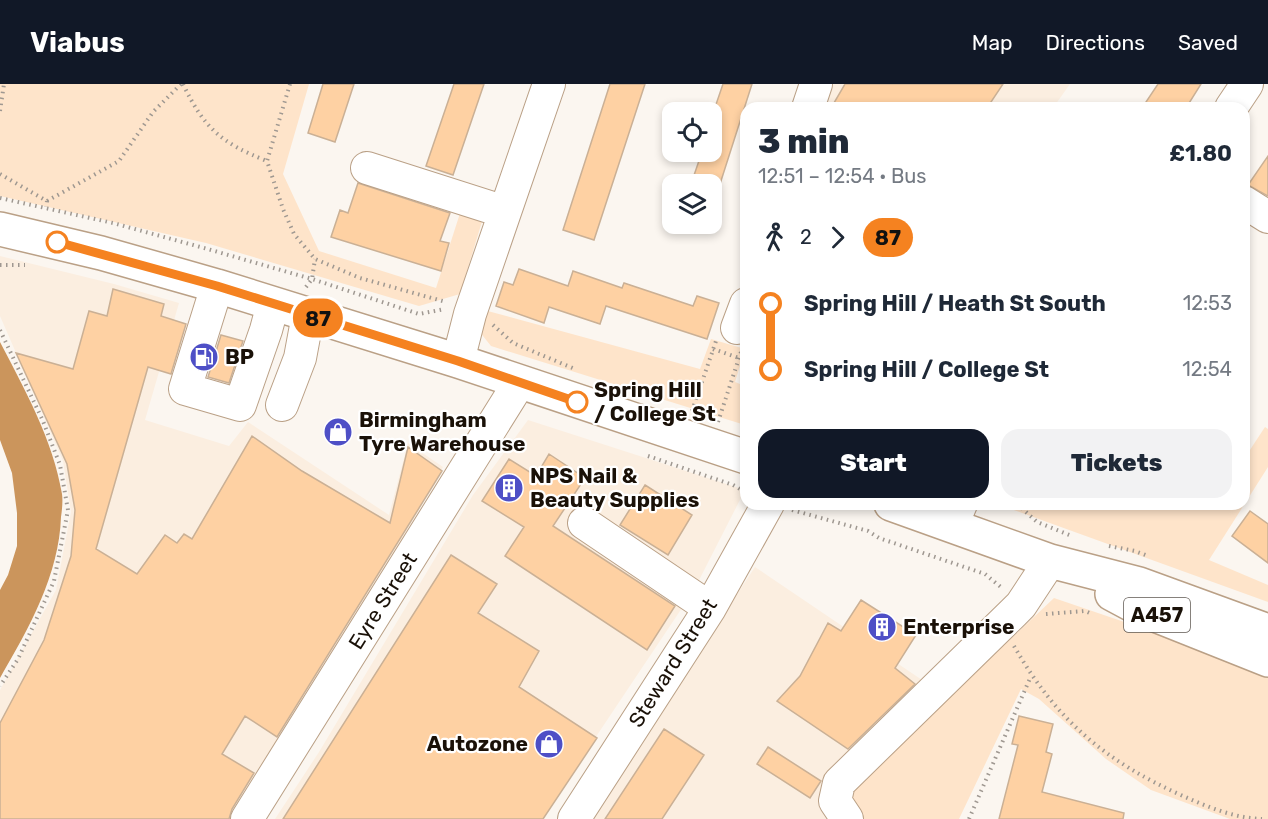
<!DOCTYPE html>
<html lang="en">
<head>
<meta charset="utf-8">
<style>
	:root { --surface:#fff; --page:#f2f2f3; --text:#1f2937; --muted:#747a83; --accent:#111827 }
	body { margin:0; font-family:Rubik,sans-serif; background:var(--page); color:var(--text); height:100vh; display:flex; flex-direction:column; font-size:22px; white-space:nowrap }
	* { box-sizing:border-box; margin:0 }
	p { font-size:20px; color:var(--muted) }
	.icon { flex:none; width:33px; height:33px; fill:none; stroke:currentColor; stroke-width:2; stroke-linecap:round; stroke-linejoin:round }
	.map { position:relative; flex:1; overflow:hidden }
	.drawer { position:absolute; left:740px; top:18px; width:510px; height:408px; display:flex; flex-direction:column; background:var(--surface); border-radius:18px; box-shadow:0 3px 9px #0003 }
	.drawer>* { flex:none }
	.badge { padding:0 12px; border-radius:20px; font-size:21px; line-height:39px }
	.buttons { position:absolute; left:662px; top:18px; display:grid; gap:12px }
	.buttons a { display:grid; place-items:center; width:60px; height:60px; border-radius:12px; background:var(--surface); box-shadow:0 3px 9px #0003; font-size:30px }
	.map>.badge { position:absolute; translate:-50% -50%; box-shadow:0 0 0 3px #fff }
	.legs { display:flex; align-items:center; gap:9px; height:66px; padding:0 18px; font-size:20px }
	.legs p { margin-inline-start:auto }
	.summary { display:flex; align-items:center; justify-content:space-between; height:102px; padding:0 18px }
	h1 { font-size:33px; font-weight:800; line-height:45px }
	.action { display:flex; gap:12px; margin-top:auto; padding:12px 18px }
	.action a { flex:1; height:69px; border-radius:18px; background:var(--accent); color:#fff; font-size:24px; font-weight:800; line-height:69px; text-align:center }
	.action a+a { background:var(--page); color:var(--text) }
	ul { padding:0 18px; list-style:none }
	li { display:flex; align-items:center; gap:21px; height:66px; font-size:22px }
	li i { display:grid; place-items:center; width:9px; height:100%; margin:0 8px; background:currentColor }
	li i::after { content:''; width:15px; height:15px; margin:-8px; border:4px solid; border-radius:50%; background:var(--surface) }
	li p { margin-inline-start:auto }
	li:first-child i { background:linear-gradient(#0000 50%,currentColor 0) }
	li:last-child i { background:linear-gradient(currentColor 50%,#0000 0) }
	header { display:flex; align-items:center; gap:36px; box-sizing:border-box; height:84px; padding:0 30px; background:var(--accent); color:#fff }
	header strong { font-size:28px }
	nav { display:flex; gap:33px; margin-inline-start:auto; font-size:21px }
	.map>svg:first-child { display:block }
</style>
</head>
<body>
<header>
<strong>Viabus</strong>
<nav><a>Map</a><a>Directions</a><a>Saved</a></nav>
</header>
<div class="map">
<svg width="1268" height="735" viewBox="0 0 1268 735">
	<rect width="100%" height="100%" fill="#fbf6f0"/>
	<path fill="#fbeee0" d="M831 0H1070L1053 24H821Z
		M0 172 114 200 179 219 145 336 229 362 248 338 389 431 408 359 443 383 284 664 235 735H0V606L56 506 71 428 63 377 0 232Z
		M528 336 745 406 694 506 541 735H275L319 668 473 411Z
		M755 483 925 598 834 735H589Z"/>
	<path fill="#fee4ca" d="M0 0H309L283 90 319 167 436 204 462 123 484 131 460 210 419 222 206 159 0 112Z
		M484 226 700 285 711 255 745 265 735 298 745 302V341L491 262 479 247Z
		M1265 343 1268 345V383L1209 476 1268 501V518L997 420H1205L1210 423 1212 420H1244V375Z
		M1054 514 1224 572 1268 592V735H1230L1151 706 1106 675 1039 615 1021 605 959 735H863L852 713 856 702Z"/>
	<path fill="#cb955c" d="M0 258C25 306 53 356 62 410 63 417 62 426 61 433 59 491 29 544 0 594V506L8 491 17 462V429L12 389 0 356Z"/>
	<path fill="#fed1a3" stroke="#cab095" stroke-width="1.5" d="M323 0H354L335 58 308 49Z
		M454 0H484L453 91 426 82Z
		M610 0H645L594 156 563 146Z
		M723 0H752L720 100H691L702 68H711V35Z
		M845 0H1003L987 24H831Z
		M1158 0H1201L1186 24H1142Z
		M1268 72V112L1248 101Z
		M358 99 450 129 440 157 449 159 441 187 331 153 340 126 348 129Z
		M519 185 568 202 573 187 622 204 624 199 693 222 697 212 719 219 707 255 606 222 600 240 549 223 544 239 496 222 504 198 513 201Z
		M113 205 164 220 161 232 186 240 171 290 148 283 96 465 137 490 165 451 177 459 184 450 192 455 252 352 302 387 390 439 408 363 442 387 277 653 245 632 222 670 254 689 232 725 229 735H0V639L44 556 71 472 75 426 67 380 16 269 73 285 89 227 107 232Z
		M221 251 243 257 229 299 208 293Z
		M549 370 585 394 553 442 675 522 647 566 505 472 524 443 482 417 509 375 536 392Z
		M645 401 692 431 668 471 620 441Z
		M1250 427 1268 440V479L1232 452Z
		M451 471 497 500 478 529 539 567 519 603 597 654 543 735H283Z
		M861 516 916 551 895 584 915 600 848 665 777 617 800 592 828 539 841 547Z
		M1019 632 1053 640 1046 668 1052 670 1042 708 1124 729 1123 735H999L1018 661 1012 660Z
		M664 645 704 671 662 735H605Z
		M768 663 821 697 810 714 757 680Z"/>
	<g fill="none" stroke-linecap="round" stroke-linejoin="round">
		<g stroke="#baa086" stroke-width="34">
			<path id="minor" d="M808 24 816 0
				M1231 24 1247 0
				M367 84 505 128
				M1244 118 1268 133
				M217 202 185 305 240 321 266 246 273 220
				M737 244 746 220
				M458 277 470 230 549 0
				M282 321 300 274 308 231
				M584 439 710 524
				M952 441 961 420
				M247 735 519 299
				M574 735 710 524 768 420
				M847 735 835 717 839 699 1013 529 1021 521 1050 477"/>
		</g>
		<g stroke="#baa086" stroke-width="36">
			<path id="major" d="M0 145 101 169 217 202 458 277 746 373
				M891 420 1050 477 1139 500 1268 547
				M1112 510 1140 525 1268 576"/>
		</g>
		<path stroke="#9f9891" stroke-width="4" stroke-dasharray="1.5 4.5" stroke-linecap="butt" d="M183 0C204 44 221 59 267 77
			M290 0 267 77 283 125 294 150 315 175 360 194 446 218
			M0 27 4 0
			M0 90 47 117 46 123
			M0 114 113 139 204 164 312 195 419 230 445 225
			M47 117 119 77 153 28 181 0
			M0 181H25
			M306 203 312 195 315 175
			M493 241 513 259 575 285
			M0 246 43 337 60 381 68 426 54 497 18 575 0 602
			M713 265 739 274
			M692 327 716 257
			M718 338 741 268
			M648 372 733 401 745 408
			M1017 420 1037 438 1072 452
			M792 426 868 447 879 454 985 490 1002 504
			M1109 462 1135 467 1148 472
			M1046 530 1085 527 1092 530
			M1014 562C1057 637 1105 677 1183 712 1208 723 1234 734 1262 735
			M969 735 1031 592"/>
		<use href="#minor" stroke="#fff" stroke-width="32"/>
		<use href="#major" stroke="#fff" stroke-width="33"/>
	</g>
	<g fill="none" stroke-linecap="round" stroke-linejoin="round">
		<g stroke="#fff" stroke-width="14">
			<path id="line-1" d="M57 158 217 202 458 277 577 318"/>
		</g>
		<use href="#line-1" stroke="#f58220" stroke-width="9"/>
	</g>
	<defs>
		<g id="fuel-disc" transform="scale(1.5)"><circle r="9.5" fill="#4e4fc6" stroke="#fff"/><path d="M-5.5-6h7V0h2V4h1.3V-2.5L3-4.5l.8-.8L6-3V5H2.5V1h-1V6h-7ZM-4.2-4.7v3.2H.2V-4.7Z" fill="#fff"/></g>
		<g id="shop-disc" transform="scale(1.5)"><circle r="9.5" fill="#4e4fc6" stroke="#fff"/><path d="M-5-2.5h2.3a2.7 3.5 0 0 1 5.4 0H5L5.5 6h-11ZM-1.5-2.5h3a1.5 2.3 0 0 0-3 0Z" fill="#fff"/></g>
		<g id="building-disc" transform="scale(1.5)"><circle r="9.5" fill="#4e4fc6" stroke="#fff"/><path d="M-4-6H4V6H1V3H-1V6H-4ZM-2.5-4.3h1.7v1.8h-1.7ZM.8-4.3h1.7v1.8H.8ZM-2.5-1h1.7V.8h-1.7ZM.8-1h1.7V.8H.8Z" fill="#fff"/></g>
	</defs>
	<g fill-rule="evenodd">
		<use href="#fuel-disc" x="204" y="273"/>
		<use href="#shop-disc" x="338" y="348"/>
		<use href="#building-disc" x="509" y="404"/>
		<use href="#building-disc" x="882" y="543"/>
		<use href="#shop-disc" x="549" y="660"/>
	</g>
	<g fill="#fff" stroke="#f58220" stroke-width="3">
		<circle cx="57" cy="158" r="10"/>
		<circle cx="577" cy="318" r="10"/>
	</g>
	<g text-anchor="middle" stroke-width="4.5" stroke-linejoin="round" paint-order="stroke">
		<rect fill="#fff" stroke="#5f5852" stroke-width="1.5" x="1124" y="514" width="66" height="34" rx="4.5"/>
		<g font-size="20" font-weight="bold" fill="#1a1108">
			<text x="1157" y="538">A457</text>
		</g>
		<g font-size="21" font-weight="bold" fill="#1a1108" stroke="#fff" text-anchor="start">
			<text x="225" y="280">BP</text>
			<text x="359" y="343">Birmingham<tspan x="359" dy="24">Tyre Warehouse</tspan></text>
			<text x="530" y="399">NPS Nail &amp;<tspan x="530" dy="24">Beauty Supplies</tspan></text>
			<text x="903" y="550">Enterprise</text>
			<text x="528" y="667" text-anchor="end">Autozone</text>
		</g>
		<g font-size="21" font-weight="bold" fill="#1a1108" stroke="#fff" text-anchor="start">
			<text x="594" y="313">Spring Hill<tspan x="594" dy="24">/ College St</tspan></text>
		</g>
		<g font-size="21" fill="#1a1108" stroke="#fff">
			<text transform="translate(383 517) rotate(-58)" y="7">Eyre Street</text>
			<text transform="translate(673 579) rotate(-58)" y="7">Steward Street</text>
		</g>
	</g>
</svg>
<div class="buttons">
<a><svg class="icon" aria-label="locate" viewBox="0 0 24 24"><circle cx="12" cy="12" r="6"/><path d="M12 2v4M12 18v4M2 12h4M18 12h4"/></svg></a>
<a><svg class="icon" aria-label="layers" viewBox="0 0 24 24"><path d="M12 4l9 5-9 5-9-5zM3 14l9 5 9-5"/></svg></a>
</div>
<b class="badge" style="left:318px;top:234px;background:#f58220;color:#111">87</b>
<section class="drawer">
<div class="summary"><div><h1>3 min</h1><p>12:51 – 12:54 · Bus</p></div><b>£1.80</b></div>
<div class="legs"><svg class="icon" aria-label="walk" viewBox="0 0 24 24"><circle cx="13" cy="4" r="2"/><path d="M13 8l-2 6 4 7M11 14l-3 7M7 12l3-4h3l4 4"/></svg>2<svg class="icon" aria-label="forward" viewBox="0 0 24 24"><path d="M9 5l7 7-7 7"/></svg><b class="badge" style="background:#f58220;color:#111">87</b></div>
<ul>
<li><i style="color:#f58220"></i><b>Spring Hill / Heath St South</b><p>12:53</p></li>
<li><i style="color:#f58220"></i><b>Spring Hill / College St</b><p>12:54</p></li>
</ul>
<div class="action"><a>Start</a><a>Tickets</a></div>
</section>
</div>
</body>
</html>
